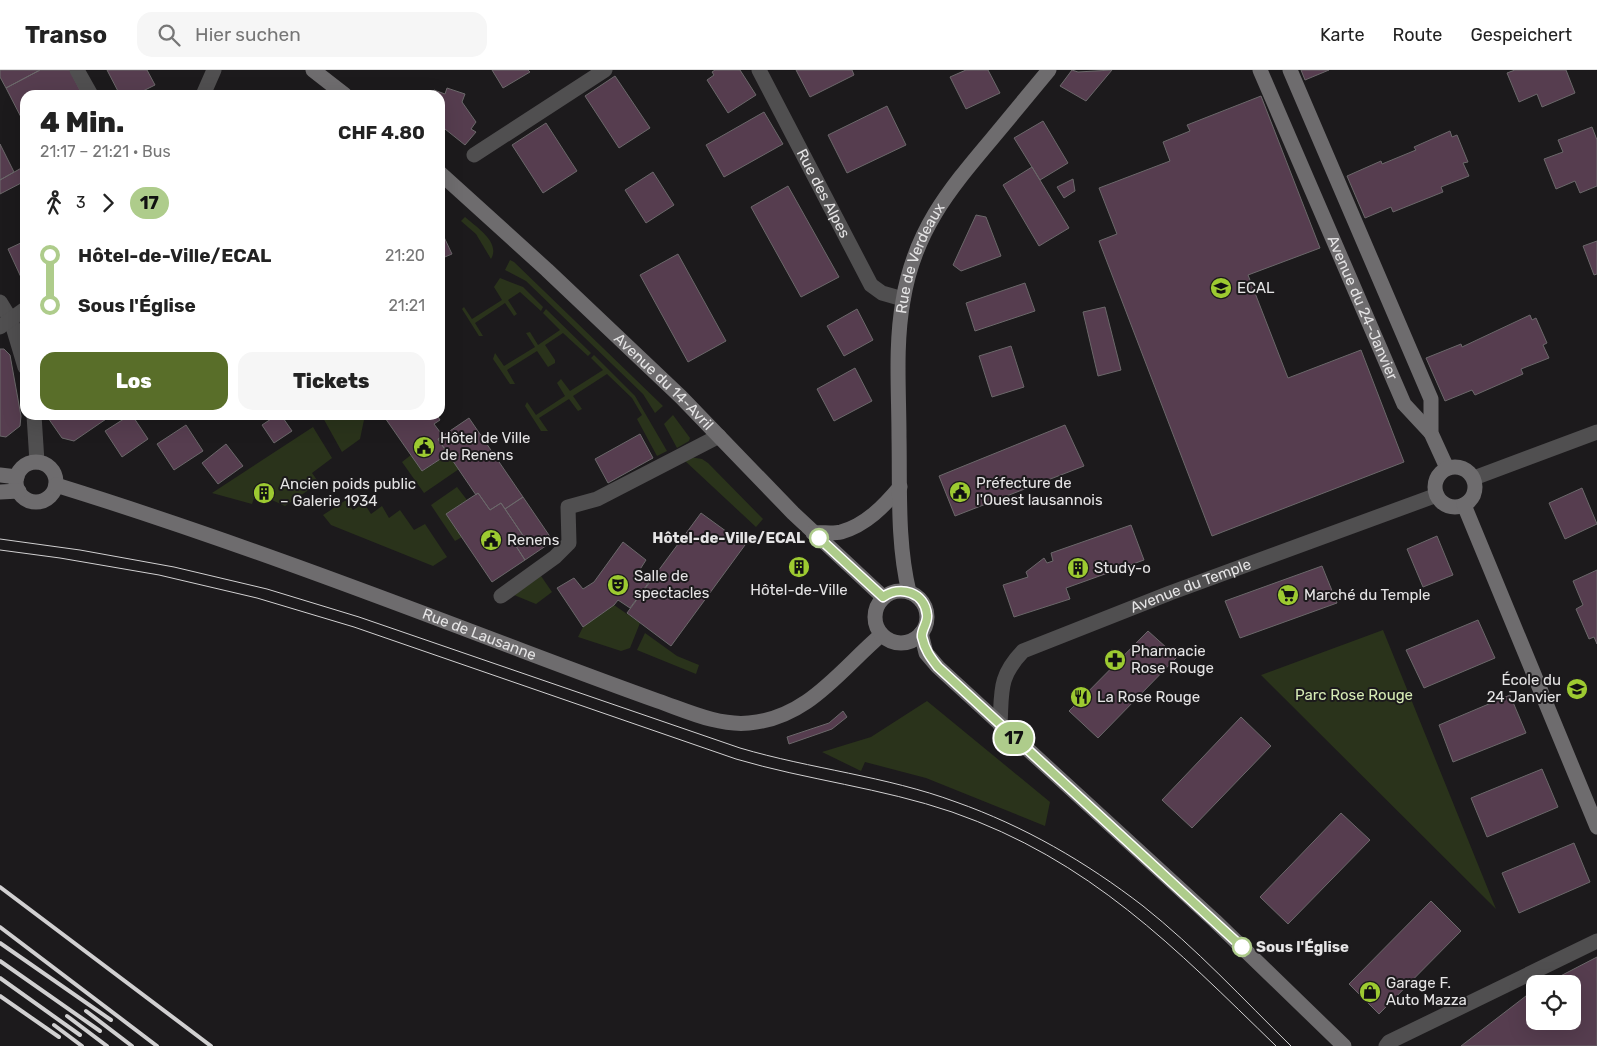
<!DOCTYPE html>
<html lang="de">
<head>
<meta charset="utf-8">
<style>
	:root { --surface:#fff; --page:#f6f6f6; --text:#222; --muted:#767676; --line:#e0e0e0; --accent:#596e29 }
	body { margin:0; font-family:Rubik,sans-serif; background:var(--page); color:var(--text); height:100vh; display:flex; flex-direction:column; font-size:19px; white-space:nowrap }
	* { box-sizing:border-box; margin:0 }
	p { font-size:16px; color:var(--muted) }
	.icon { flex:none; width:28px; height:28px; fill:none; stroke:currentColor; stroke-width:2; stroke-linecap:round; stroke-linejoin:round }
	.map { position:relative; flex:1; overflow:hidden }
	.panel { position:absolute; left:20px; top:20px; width:425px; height:330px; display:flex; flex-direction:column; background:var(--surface); border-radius:15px; box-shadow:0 5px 20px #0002 }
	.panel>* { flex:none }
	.badge { padding:0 10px; border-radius:16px; font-size:18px; line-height:32px }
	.fabs { position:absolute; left:1526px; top:905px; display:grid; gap:10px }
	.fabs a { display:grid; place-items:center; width:55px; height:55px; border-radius:10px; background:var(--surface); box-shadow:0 5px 20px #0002; font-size:25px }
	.map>.badge { position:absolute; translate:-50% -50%; box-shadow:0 0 0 2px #fff }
	.legs { display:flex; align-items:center; gap:8px; height:55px; padding:0 20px; font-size:16px }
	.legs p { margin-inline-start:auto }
	.headline { display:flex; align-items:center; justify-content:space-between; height:85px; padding:0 20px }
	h1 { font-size:28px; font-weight:800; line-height:38px }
	.primary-button { display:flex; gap:10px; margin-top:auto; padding:10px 20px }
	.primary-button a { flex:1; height:58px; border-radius:15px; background:var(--accent); color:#fff; font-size:20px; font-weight:800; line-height:58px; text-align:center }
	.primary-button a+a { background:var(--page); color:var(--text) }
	ul { padding:0 20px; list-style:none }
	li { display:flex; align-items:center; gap:18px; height:50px; font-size:19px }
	li i { display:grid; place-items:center; width:8px; height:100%; margin:0 6px; background:currentColor }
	li i::after { content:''; width:12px; height:12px; margin:-6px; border:4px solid; border-radius:50%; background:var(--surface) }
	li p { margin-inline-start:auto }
	li:first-child i { background:linear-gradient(#0000 50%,currentColor 0) }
	li:last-child i { background:linear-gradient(currentColor 50%,#0000 0) }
	header { display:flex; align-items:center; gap:30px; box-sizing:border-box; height:70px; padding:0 25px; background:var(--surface); border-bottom:1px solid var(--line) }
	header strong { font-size:24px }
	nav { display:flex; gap:28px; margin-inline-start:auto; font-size:18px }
	.search { width:350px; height:45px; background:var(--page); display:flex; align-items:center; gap:12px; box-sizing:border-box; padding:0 18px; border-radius:15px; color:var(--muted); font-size:19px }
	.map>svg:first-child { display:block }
</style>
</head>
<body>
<header>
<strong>Transo</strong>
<div class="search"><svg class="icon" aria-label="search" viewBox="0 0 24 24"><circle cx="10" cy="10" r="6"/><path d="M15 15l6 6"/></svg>Hier suchen</div>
<nav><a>Karte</a><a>Route</a><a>Gespeichert</a></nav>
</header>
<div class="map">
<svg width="1597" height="976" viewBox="0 0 1597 976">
	<rect width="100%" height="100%" fill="#1c1a1c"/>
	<path fill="#2a331b" d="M465 147C476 157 501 172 491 189L476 164 461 151Z
		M510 190 514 192 663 336 655 343 643 324 526 211 505 200Z
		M500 208 523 217 543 237 541 241 520 222 508 230 517 244 514 246 505 233 475 253 483 266H479L462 239 464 237 472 249 502 230 494 217Z
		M546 239 591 283 588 286 563 263 545 275 555 290V293L548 297 537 281 507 300 515 314H510L493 289 495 283 504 296 535 277 526 263 530 262 538 275 560 260 543 243Z
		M594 285 635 326 667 381 657 386 637 349 642 345 632 328 607 304 573 326 582 339 578 341 569 329 539 348 548 361H541L525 336 527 332 536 345 565 326 557 313 561 309 570 321 603 300 591 288Z
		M324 345H365L360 369 342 382 322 346Z
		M673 345 690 368 689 371 677 378 664 354Z
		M313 357 332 388 312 403 319 413 285 436 272 430 275 421 258 416 252 434 212 423Z
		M448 384 459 399 424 423 402 392 411 385 423 401Z
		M690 387 702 389 708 393 763 449 756 457 683 389Z
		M457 417 467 430 446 444 462 467 455 471 431 435Z
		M346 430 353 440 364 433 371 444 382 436 389 448 400 440 414 460 425 454 447 487 433 496 331 455 323 445Z
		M541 506 552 522 536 534 514 525Z
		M614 535 640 553 630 578 621 581 578 567 583 557Z
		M1383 560 1496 839 1261 605Z
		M645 563 677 586 699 595 696 604 637 580Z
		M927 631 1050 732 1045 756 926 708 865 692 861 701 822 682 871 667Z"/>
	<path fill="#563d4f" stroke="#6b686a" d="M0 0H40L6 18 0 7Z
		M40 0H70L82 24 25 25 24 53 6 18Z
		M107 0H147L155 15 135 25H120Z
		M492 0H528L530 2 503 18Z
		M715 0H740L756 25 728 43 707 10 714 5 712 2Z
		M796 0H852L854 5 810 27Z
		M966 0H988L1000 23 966 39 950 7Z
		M1072 0 1078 2 1112 0 1086 31 1060 16Z
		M1301 0H1329L1305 10Z
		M1515 0H1566L1575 23 1542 37 1537 24 1519 32 1507 3Z
		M615 6 650 58 619 78 585 26Z
		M447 18 465 24 462 32 476 52 471 59 476 62 465 75 440 55V25H430L434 20 445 24Z
		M1261 26 1320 178 1248 205 1288 308 1361 280 1404 392 1212 466 1099 171 1117 164 1099 118 1170 91 1163 72 1190 61 1187 55Z
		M887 36 906 75 847 103 828 65Z
		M764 42 783 74 724 107 706 75Z
		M1043 51 1068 93 1040 110 1014 68Z
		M546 53 577 101 543 123 512 75Z
		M1592 57 1597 70V116L1580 123 1575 111 1556 119 1544 89 1563 82 1558 70Z
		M1450 61 1452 67 1457 65 1468 92 1463 93 1469 106 1441 117 1443 122 1393 142 1391 137 1365 148 1347 106 1381 91 1382 94 1416 80 1414 77Z
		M0 74 14 102 0 110Z
		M25 96V111L0 124V110Z
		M1032 97 1069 158 1039 176 1003 115Z
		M653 102 674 135 646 153 625 120Z
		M1073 109 1075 121 1064 128 1057 117Z
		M788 116 839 207 801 227 751 137Z
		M976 145 986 147 1001 186 961 201 953 195Z
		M443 165 452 184 440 189V166Z
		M25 171V216L8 179Z
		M1597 171V204L1594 205 1583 176Z
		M678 184 726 271 688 292 640 205Z
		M1025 213 1035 241 975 261 966 233Z
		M1105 237 1121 300 1098 306 1083 242Z
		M857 239 873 270 844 286 827 256Z
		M1530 245 1532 250 1536 248 1547 273 1543 275 1549 288 1521 299 1523 304 1475 325 1472 320 1445 331 1426 288 1461 274 1462 277Z
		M1011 276 1024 317 992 327 979 286Z
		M0 279H4L10 285 21 346 20 356 6 367 0 366Z
		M855 298 872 331 834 351 817 319Z
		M46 345H108L109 347 74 371 62 368Z
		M130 345H132L148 369 122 387 105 361Z
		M277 345H281L292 361 274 373 262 355Z
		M383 345H437L440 350 434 354 443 366 438 369 448 384 422 401Z
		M469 348 523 427 505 439 501 433 490 440 478 423 476 425 438 369Z
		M186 355 203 381 174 400 157 374Z
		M1065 355 1084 396 955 446 939 406Z
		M640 364 653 388 608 413 595 389Z
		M226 374 243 396 218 414 202 393Z
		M258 417 273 421 271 429 256 425Z
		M1582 418 1597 454 1565 469 1549 433Z
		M478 423 490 440 501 433 524 467 514 473 525 490 492 512 446 444Z
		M523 427 553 471 525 490 514 473 524 467 505 439Z
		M701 443 745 475 671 576 627 543Z
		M1131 455 1144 490 1066 518 1070 529 1014 547 1003 515 1028 507 1026 502 1044 488 1047 493 1053 491 1051 483Z
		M1437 466 1453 505 1423 517 1407 479Z
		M623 472 646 490 639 501 652 508 630 538 618 530 614 535 583 557 557 518 574 508 583 519 594 512Z
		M795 490 807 501 803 505 792 493Z
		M1322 496 1337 533 1240 568 1225 531Z
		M1597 500V574L1594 567 1589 569 1576 539 1583 535 1573 511Z
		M1478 550 1495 588 1424 618 1406 580Z
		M1148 561 1177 587 1098 668 1069 641Z
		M1510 625 1526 663 1453 692 1439 655Z
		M843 641 847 647 832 659 789 674 787 667 829 653Z
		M1241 647 1271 676 1192 758 1162 730Z
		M1542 699 1558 737 1487 767 1471 728Z
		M1341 743 1370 770 1288 854 1260 827Z
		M1574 773 1590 812 1519 843 1502 803Z
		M1431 831 1461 861 1379 944 1349 914Z
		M1597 887V976H1461L1535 919V951H1572V914H1545Z"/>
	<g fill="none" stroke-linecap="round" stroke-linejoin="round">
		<g stroke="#504f50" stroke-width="15">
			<path d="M77 0 91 25"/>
			<path id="s1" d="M759 0 871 215 882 223 903 229"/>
			<path d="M203 25 214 0"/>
			<path d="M474 85 605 0"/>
			<path d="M0 232 11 250 25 297"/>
			<path d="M0 257 25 239"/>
			<path d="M34 345 37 392"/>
			<path d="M1474 408 1597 362"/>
			<path d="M501 526 555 487 569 473 568 437 597 429 719 366"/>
			<path id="s2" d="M1000 655C1002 622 998 607 1023 581L1170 523 1437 425"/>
			<path d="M1386 976 1389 972 1597 871"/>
		</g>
		<g stroke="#6e6c6e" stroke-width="15">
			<path d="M313 0 345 25"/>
			<path id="s3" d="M1260 0 1404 334 1431 363"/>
			<path d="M1290 0 1431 329V363L1447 398"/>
			<path id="s4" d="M440 103 547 200 681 327 793 443 883 527"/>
			<circle cx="36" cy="412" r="20"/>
			<circle cx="1455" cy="417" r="20"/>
			<path d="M0 405 17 407"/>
			<path id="s5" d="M56 415C214 464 368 522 523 581 568 598 613 615 658 631 687 641 718 656 749 653 808 648 840 600 881 565"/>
			<path d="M0 422 19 421"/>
			<path d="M1464 435 1597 757"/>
			<path d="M813 463C822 462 833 464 841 462 866 455 884 436 900 417"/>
			<circle cx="901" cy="547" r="26"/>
			<path id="s6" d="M909 522C897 473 900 418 899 367 899 322 895 275 903 231 914 162 948 121 991 70 1010 47 1030 23 1049 0"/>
			<path d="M921 563 926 583 938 597 1215 851 1344 976"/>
		</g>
		<path stroke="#d1d0d1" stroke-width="1" d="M0 469 80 480 174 497 267 519 359 547 740 678C811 699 886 706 956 732 1024 756 1086 792 1143 836 1196 878 1243 929 1291 976
			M0 480 60 488 159 505 257 528 354 557 736 689C807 710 882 718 952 742 1090 790 1174 877 1276 976"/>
		<path stroke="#d1d0d1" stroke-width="4" d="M0 817 211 976
			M0 857 157 976
			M0 873 111 950
			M0 891 100 961
			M0 908 80 965
			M0 926 59 967
			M86 941 132 976
			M67 946 107 976
			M54 955 82 976"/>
	</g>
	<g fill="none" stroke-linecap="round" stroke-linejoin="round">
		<g stroke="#fff" stroke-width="11">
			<path id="line-1" d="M819 468 883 527C900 515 925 522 927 545 928 553 921 560 922 567 925 580 930 587 938 597L1242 877"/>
		</g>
		<use href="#line-1" stroke="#aecc8b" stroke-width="8"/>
	</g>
	<defs>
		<g id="university-disc" transform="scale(1.125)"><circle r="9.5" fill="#9dca31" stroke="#1c1a1c"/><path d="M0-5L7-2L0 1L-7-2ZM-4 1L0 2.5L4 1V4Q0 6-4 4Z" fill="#111"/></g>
		<g id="civic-disc" transform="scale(1.125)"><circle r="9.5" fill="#9dca31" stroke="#1c1a1c"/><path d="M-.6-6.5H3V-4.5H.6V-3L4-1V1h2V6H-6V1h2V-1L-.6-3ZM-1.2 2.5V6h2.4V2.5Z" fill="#111"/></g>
		<g id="building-disc" transform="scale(1.125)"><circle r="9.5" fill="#9dca31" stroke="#1c1a1c"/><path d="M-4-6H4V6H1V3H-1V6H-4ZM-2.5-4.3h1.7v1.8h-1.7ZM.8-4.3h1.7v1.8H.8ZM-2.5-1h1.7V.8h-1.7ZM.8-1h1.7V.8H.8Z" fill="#111"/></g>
		<g id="theatre-disc" transform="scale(1.125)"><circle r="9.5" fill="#9dca31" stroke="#1c1a1c"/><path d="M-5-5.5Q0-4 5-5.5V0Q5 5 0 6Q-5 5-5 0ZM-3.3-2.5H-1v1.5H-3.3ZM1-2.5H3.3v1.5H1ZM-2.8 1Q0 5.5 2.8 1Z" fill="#111"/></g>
		<g id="supermarket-disc" transform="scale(1.125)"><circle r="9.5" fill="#9dca31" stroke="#1c1a1c"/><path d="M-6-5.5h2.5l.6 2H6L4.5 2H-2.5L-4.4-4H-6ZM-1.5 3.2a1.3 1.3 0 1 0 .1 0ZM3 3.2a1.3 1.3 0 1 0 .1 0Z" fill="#111"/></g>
		<g id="pharmacy-disc" transform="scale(1.125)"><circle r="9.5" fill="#9dca31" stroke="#1c1a1c"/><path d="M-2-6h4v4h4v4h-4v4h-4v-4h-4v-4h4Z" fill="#111"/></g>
		<g id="school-disc" transform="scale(1.125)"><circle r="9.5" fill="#9dca31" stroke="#1c1a1c"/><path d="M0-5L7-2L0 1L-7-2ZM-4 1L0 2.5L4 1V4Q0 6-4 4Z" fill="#111"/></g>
		<g id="restaurant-disc" transform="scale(1.125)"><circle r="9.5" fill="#9dca31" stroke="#1c1a1c"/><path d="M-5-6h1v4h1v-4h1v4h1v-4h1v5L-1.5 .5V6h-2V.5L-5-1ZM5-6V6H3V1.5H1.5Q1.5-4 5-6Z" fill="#111"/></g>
		<g id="shop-disc" transform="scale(1.125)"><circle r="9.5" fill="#9dca31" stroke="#1c1a1c"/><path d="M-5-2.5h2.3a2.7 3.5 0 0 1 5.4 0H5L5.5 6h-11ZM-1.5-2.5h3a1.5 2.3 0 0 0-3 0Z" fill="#111"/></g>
	</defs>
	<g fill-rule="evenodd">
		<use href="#university-disc" x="1221" y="218"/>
		<use href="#civic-disc" x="424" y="377"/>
		<use href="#civic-disc" x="960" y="422"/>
		<use href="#building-disc" x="264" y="423"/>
		<use href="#civic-disc" x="491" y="470"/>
		<use href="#building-disc" x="799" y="497"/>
		<use href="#building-disc" x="1078" y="498"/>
		<use href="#theatre-disc" x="618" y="515"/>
		<use href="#supermarket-disc" x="1288" y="525"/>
		<use href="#pharmacy-disc" x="1115" y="590"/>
		<use href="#school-disc" x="1577" y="619"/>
		<use href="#restaurant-disc" x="1081" y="627"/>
		<use href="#shop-disc" x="1370" y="922"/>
	</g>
	<g fill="#fff" stroke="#aecc8b" stroke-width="2.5">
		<circle cx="819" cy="468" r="9"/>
		<circle cx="1242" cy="877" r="9"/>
	</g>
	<g text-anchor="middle" stroke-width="4" stroke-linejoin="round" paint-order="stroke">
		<g font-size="15" fill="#e5e4e5" stroke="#1c1a1c">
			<text dy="5" stroke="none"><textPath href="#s1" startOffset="139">Rue des Alpes</textPath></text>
			<text dy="5" stroke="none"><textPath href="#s6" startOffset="338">Rue de Verdeaux</textPath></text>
			<text dy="5" stroke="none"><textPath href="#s3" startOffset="259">Avenue du 24-Janvier</textPath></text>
			<text dy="5" stroke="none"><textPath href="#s4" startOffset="306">Avenue du 14-Avril</textPath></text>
			<text dy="5" stroke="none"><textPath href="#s2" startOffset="260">Avenue du Temple</textPath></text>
			<text dy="5" stroke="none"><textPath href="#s5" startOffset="449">Rue de Lausanne</textPath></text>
		</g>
		<g font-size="15" fill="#e5e4e5" stroke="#1c1a1c" text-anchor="start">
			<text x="1237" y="223">ECAL</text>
			<text x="440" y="373">Hôtel de Ville<tspan x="440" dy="17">de Renens</tspan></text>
			<text x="976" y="418">Préfecture de<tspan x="976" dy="17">l'Ouest lausannois</tspan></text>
			<text x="280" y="419">Ancien poids public<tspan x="280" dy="17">– Galerie 1934</tspan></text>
			<text x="507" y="475">Renens</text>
			<text x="1094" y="503">Study-o</text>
			<text x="634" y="511">Salle de<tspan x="634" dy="17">spectacles</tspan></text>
			<text x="799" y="525" text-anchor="middle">Hôtel-de-Ville</text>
			<text x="1304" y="530">Marché du Temple</text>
			<text x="1131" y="586">Pharmacie<tspan x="1131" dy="17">Rose Rouge</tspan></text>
			<text x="1561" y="615" text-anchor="end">École du<tspan x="1561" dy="17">24 Janvier</tspan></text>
			<text x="1097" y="632">La Rose Rouge</text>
			<text x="1386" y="918">Garage F.<tspan x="1386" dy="17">Auto Mazza</tspan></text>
		</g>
		<g font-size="15" font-weight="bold" fill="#e5e4e5" stroke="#1c1a1c" text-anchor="end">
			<text x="805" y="473">Hôtel-de-Ville/ECAL</text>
			<text x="1256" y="882" text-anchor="start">Sous l'Église</text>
		</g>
		<g font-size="15" fill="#d6ebb5" stroke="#1c1a1c">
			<text x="1354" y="630">Parc Rose Rouge</text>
		</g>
	</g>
</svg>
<div class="fabs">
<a><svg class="icon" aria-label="locate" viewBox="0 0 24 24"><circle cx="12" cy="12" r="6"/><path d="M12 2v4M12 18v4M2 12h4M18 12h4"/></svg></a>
</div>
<b class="badge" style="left:1014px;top:668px;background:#aecc8b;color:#111">17</b>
<section class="panel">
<div class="headline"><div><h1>4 Min.</h1><p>21:17 – 21:21 · Bus</p></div><b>CHF 4.80</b></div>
<div class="legs"><svg class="icon" aria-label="walk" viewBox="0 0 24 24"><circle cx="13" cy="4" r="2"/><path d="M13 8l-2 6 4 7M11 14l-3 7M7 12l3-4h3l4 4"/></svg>3<svg class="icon" aria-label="forward" viewBox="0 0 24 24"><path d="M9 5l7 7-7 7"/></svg><b class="badge" style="background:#aecc8b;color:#111">17</b></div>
<ul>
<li><i style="color:#aecc8b"></i><b>Hôtel-de-Ville/ECAL</b><p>21:20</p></li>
<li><i style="color:#aecc8b"></i><b>Sous l'Église</b><p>21:21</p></li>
</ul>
<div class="primary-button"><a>Los</a><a>Tickets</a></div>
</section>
</div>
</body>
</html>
